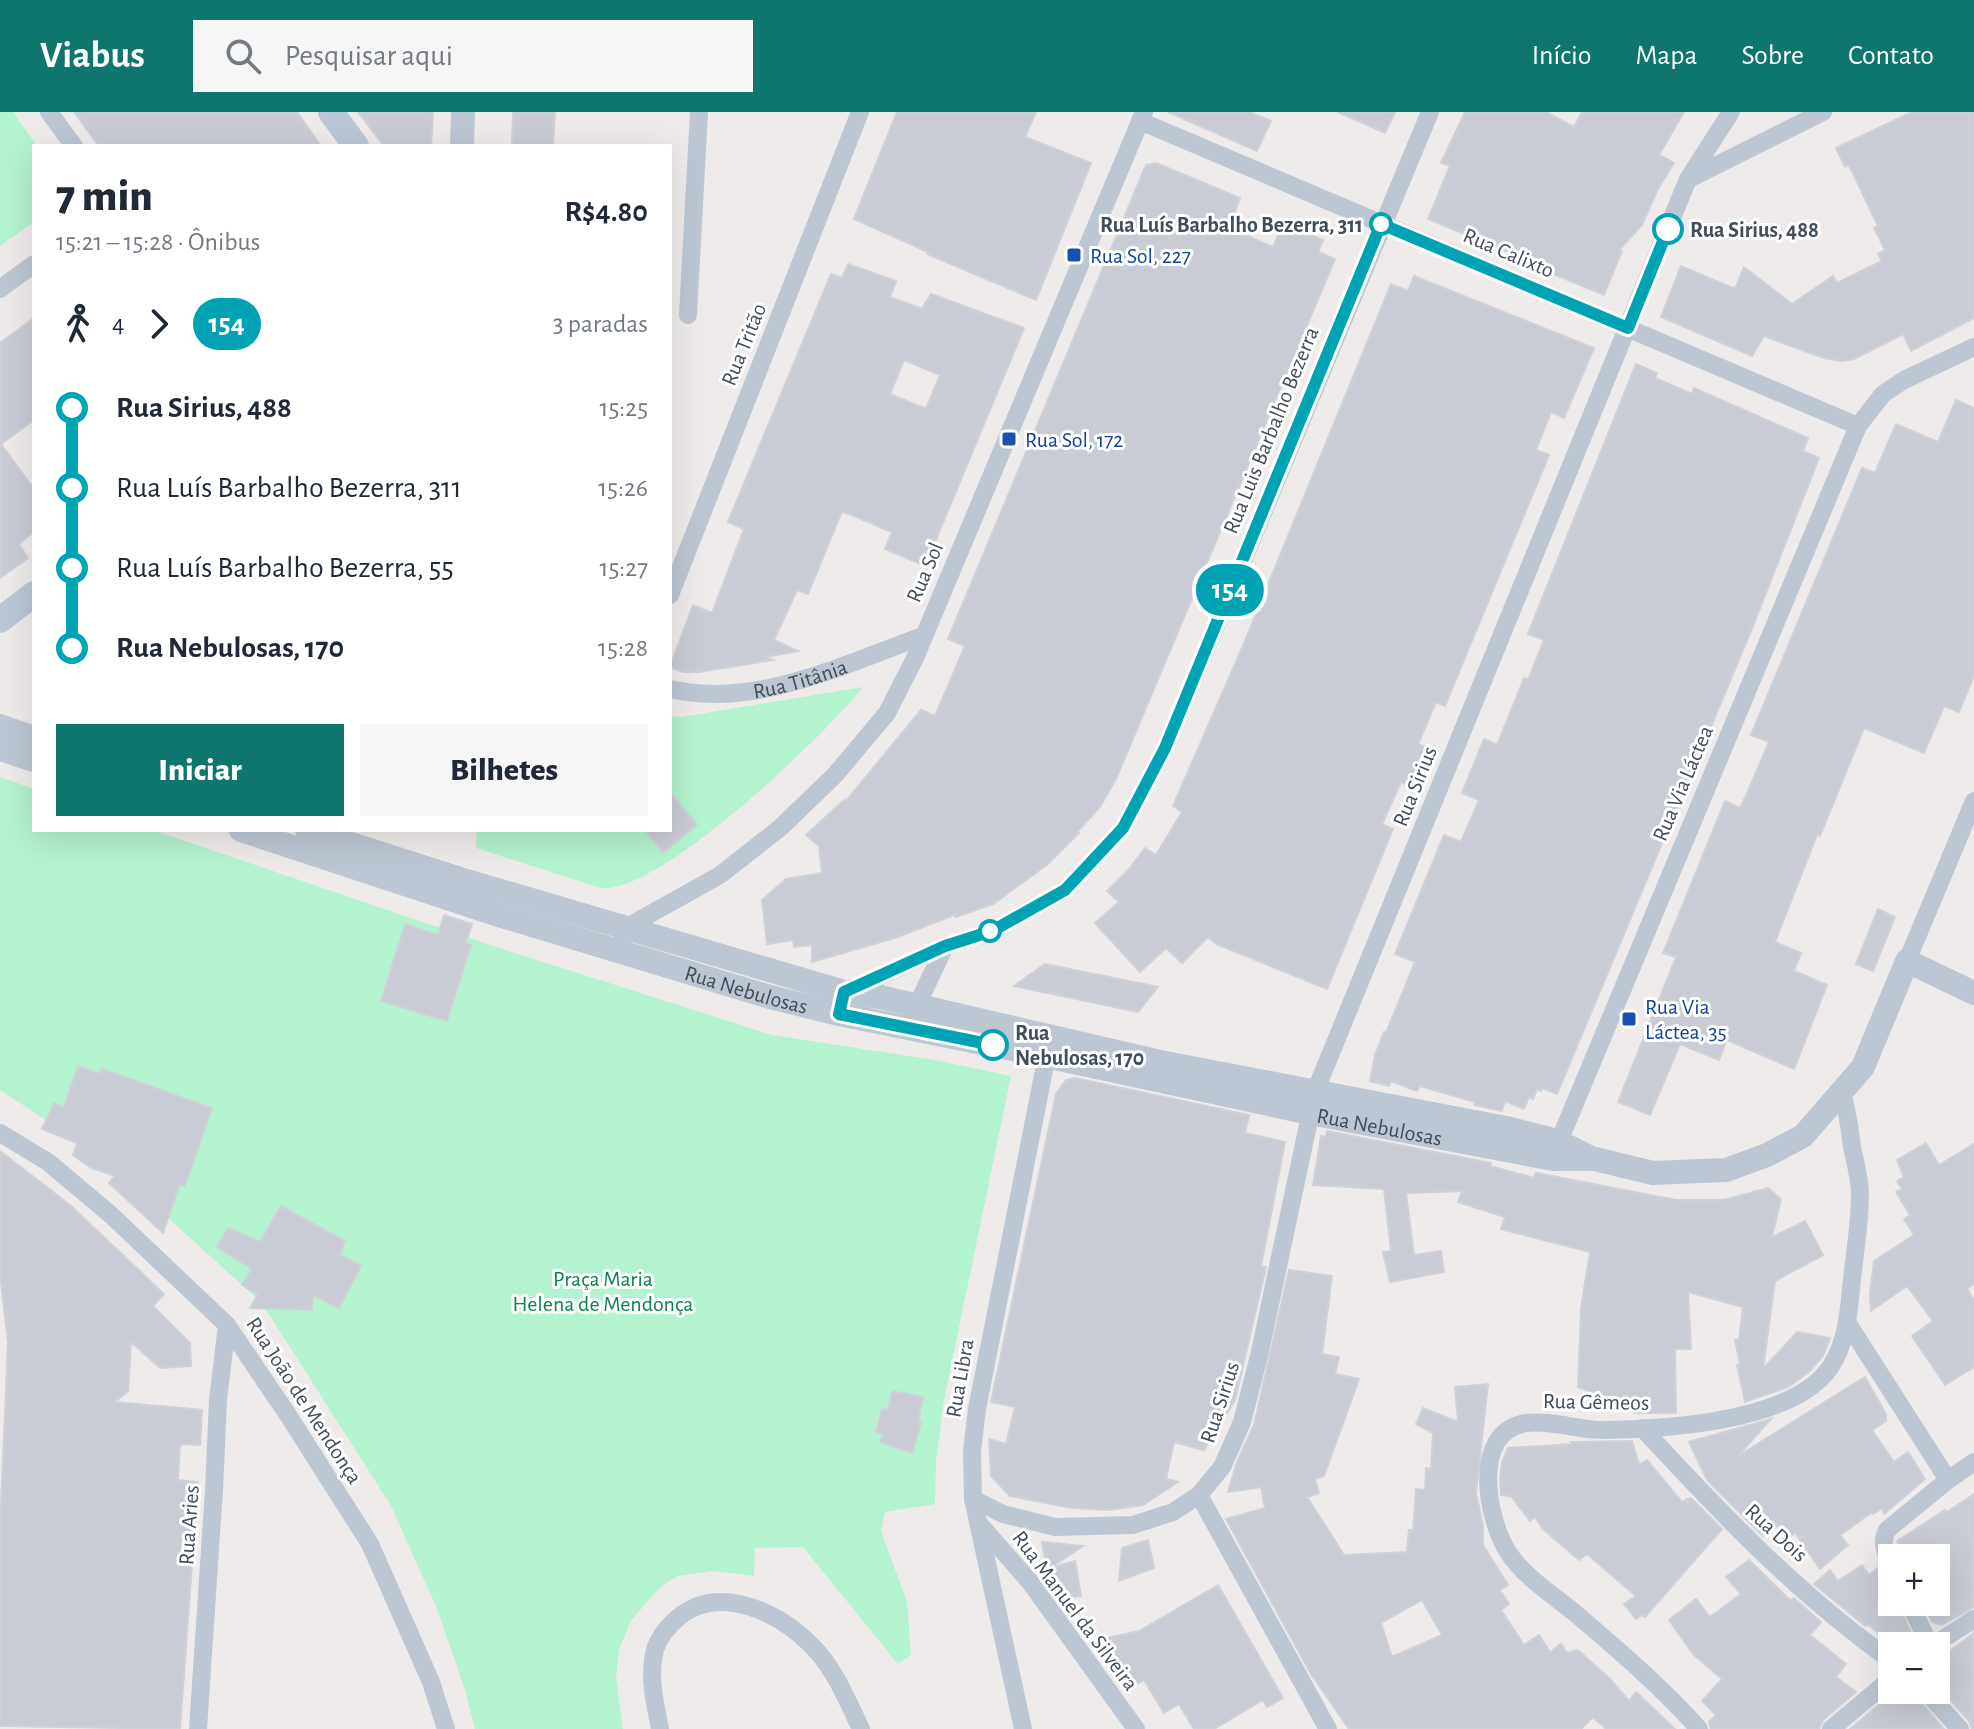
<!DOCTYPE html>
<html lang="pt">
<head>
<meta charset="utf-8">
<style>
	:root { --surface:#fff; --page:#f6f6f7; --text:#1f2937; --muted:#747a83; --accent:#0f766e }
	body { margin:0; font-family:"Alegreya Sans",sans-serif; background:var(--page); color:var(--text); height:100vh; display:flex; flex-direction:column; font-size:30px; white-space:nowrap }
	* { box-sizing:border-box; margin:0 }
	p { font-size:26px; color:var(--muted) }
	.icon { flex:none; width:44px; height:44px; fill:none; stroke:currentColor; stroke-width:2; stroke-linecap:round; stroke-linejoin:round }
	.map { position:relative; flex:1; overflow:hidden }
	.side { position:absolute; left:32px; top:32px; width:640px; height:688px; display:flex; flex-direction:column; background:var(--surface); border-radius:0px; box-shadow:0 8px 32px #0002 }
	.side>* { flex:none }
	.badge { padding:0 16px; border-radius:26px; font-size:28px; line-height:52px }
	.fabs { position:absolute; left:1878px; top:1432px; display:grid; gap:16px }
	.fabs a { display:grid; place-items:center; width:72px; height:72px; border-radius:0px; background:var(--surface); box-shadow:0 8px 32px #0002; font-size:40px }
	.map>.badge { position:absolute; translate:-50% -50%; box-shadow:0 0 0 4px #fff }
	.legs { display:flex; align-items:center; gap:12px; height:88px; padding:0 24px; font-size:26px }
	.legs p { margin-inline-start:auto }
	.head { display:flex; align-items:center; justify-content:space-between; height:136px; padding:0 24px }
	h1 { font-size:44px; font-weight:800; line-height:60px }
	.cta { display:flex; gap:16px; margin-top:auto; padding:16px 24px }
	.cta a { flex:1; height:92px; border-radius:0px; background:var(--accent); color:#fff; font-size:32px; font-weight:800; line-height:92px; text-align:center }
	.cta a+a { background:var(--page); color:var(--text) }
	ul { padding:0 24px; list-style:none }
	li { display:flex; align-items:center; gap:28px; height:80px; font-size:30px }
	li i { display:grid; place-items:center; width:12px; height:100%; margin:0 10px; background:currentColor }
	li i::after { content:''; width:20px; height:20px; margin:-10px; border:6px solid; border-radius:50%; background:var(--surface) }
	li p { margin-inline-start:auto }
	li:first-child i { background:linear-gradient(#0000 50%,currentColor 0) }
	li:last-child i { background:linear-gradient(currentColor 50%,#0000 0) }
	header { display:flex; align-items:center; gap:48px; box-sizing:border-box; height:112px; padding:0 40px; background:var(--accent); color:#fff }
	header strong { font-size:38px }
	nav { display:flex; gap:44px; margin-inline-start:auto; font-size:28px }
	.search { width:560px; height:72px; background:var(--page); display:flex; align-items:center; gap:20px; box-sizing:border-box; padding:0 28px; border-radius:0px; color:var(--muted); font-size:30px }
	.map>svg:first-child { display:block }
</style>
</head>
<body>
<header>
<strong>Viabus</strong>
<div class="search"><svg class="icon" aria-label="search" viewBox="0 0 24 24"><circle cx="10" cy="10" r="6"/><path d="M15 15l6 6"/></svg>Pesquisar aqui</div>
<nav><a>Início</a><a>Mapa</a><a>Sobre</a><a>Contato</a></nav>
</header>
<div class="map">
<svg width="1974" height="1617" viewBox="0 0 1974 1617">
	<rect width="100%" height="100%" fill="#efebeb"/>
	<path fill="#b3f3cf" d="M0 0H13L37 34H34V110L0 134Z
		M863 575C827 622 658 783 601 776L476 736 477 718H670V604L681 605Z
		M0 665 34 677V718H153L481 830 772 923 935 948 1011 964 944 1288 936 1348 935 1392 885 1400 881 1419 907 1490 911 1543 898 1552 803 1435 755 1436 754 1464 712 1459 678 1464 660 1475 630 1510 619 1538 616 1566 623 1617H475L465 1578 436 1494 390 1392 270 1204 254 1184 99 1043 0 978Z"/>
	<path fill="#c9ccd4" stroke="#ced1d8" stroke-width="2" fill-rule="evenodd" d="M74 0H297L321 34H99Z
		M358 0H433L431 34H384Z
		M513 0H555L553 34H512Z
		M897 0H1036L1025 25 1091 51 1036 188 927 142 928 140 854 107Z
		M1168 0H1249L1271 9 1257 39Z
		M1338 0H1395L1385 21Z
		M1465 0H1546L1574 15 1582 0H1684L1659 43 1674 51 1658 77 1642 113 1619 138 1622 139 1604 183 1524 150 1525 147 1428 107 1450 54 1441 51Z
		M1912 0H1974V206L1911 239 1903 222 1854 247 1842 249 1824 246 1764 224 1752 244 1661 205 1681 154 1735 177 1744 155 1792 192 1833 164 1837 171 1882 149 1878 142 1885 138 1874 116 1878 114 1849 53 1845 55 1836 36Z
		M1156 51 1240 86 1229 116 1273 135 1283 112 1323 128 1318 140 1335 147 1116 667 1100 695 1077 720 1079 721 1048 752 993 792 956 805 954 803 895 826 812 850V833L794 835 793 828 767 832 762 788 786 767 822 761 819 734 806 723 844 688 846 689 921 598 935 604 965 534 948 527 1146 53Z
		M848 152 896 169 890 185 922 197 931 182 1024 216 925 454 885 437 892 420 842 399 808 482 797 478 774 528 798 539 766 545 773 548 699 560H683L670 555 693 493 712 501 744 417 728 410 735 393 831 162 842 166ZM904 248 940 263 926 297 890 282Z
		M1414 164 1594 236 1564 306 1551 300 1536 338 1549 343 1445 594 1436 590 1418 632 1427 636 1410 674 1401 670 1382 712 1393 717 1327 877 1216 832 1208 825 1182 851 1166 836 1140 860 1095 811 1119 790 1107 779 1130 756 1145 736 1156 743 1182 700 1173 694 1245 529 1391 172 1408 179Z
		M34 206V308L1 332 34 377V419L19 432 28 446 0 466V231Z
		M1636 252 1657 261 1655 266 1692 282 1694 276 1808 326 1803 339 1819 346 1751 519 1557 982 1542 976 1541 979 1537 977 1533 987 1529 985 1524 997 1505 989 1502 999 1474 993 1475 990 1420 974 1417 979 1391 969 1389 974 1370 969 1375 943 1384 920 1386 921 1415 850 1395 842 1444 723 1461 730 1479 688 1462 681 1484 627 1497 633 1519 579 1524 566 1528 568 1544 528 1528 522Z
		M1956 288 1974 296V564L1959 600 1944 594 1924 641 1864 616 1820 724 1817 723 1775 830 1801 841 1794 859 1827 873 1794 957 1727 928 1719 948 1680 932 1650 1003 1618 990 1676 845 1663 841 1725 689 1740 696 1749 677 1769 630 1751 623 1862 356 1875 361 1896 312 1938 330Z
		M670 680 697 713 663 740 645 718H670Z
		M1878 797 1895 805 1873 859 1856 852Z
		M444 803 472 812 466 831 471 833 447 909 381 889 405 812 438 823Z
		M1045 852 1158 875 1138 900 1014 874Z
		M78 954 100 962 102 957 212 996 185 1074 180 1072 163 1121 109 1071 115 1064 90 1055 73 1043 77 1031 42 1017 54 991 64 995Z
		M1075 966 1249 1003 1245 1021 1285 1030 1261 1154 1266 1155 1235 1288 1204 1338 1174 1330 1166 1367 1178 1370 1143 1393 1109 1398 1072 1396 1010 1384 991 1364 989 1327 1006 1332 1015 1295 991 1290 1056 982 1066 968Z
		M1327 1019 1491 1051 1490 1054 1534 1066 1536 1061 1676 1088H1724L1768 1076 1781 1087 1772 1125 1805 1109 1823 1143 1775 1169 1763 1257 1797 1220 1830 1226 1823 1244 1809 1260 1788 1275 1745 1290 1737 1253 1740 1252 1735 1228 1739 1227 1743 1195 1688 1180 1691 1237H1675L1676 1301H1634V1296L1578 1275 1581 1196 1590 1140 1501 1117 1505 1105 1458 1090 1462 1079 1406 1081 1414 1143 1441 1139 1444 1160 1390 1170 1383 1140 1391 1139 1384 1077 1313 1073 1321 1024 1326 1025Z
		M1926 1031 1939 1053 1974 1032V1172L1967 1177 1974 1188V1255L1945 1273 1912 1224 1933 1209 1907 1174 1871 1199 1870 1182 1874 1149 1914 1123 1904 1107 1910 1103 1896 1080 1902 1077 1897 1069 1904 1065 1897 1048Z
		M0 1039 70 1093 164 1182 153 1194 190 1231 191 1254 160 1256 131 1230 128 1279 115 1290 202 1298 200 1333 180 1332 178 1368 198 1370 180 1617 0 1614V1416L8 1231 0 1162Z
		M281 1094 345 1129 340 1143 361 1154 339 1196 313 1183 312 1198 250 1196 258 1183 242 1173 252 1157 217 1135 228 1116 260 1130Z
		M1289 1158 1332 1164 1322 1242 1339 1245 1335 1262 1359 1267 1324 1364 1315 1367 1319 1381 1307 1385 1344 1443 1407 1440 1409 1418H1413L1416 1377 1425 1378 1426 1356 1431 1357 1433 1321 1416 1312 1423 1296 1458 1310 1455 1275 1488 1272 1476 1381 1483 1414V1433L1508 1473 1500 1478 1509 1492 1501 1498 1524 1533 1539 1523 1550 1540 1561 1532 1567 1541 1578 1538 1611 1568 1629 1589 1636 1580 1675 1617H1606L1593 1605 1581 1617H1349L1311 1562 1226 1407 1265 1396 1261 1375 1228 1380 1237 1350 1254 1313ZM1422 1488 1442 1523 1392 1545 1381 1511Z
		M1865 1265 1886 1302V1309L1872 1318 1894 1350 1908 1340 1925 1367 1884 1402 1882 1396 1873 1402 1871 1401 1840 1423 1848 1433 1820 1457 1795 1421 1788 1426 1779 1413 1763 1424 1707 1368 1689 1330 1771 1307 1738 1344Z
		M892 1279 923 1285 918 1310 921 1311 912 1341 881 1330 883 1322 876 1320 882 1297 888 1298Z
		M1632 1329 1639 1353 1647 1348 1682 1390 1685 1388 1689 1393 1687 1387 1691 1386 1722 1417 1645 1505 1642 1503 1636 1507 1624 1492 1636 1484 1587 1442 1579 1448 1543 1417 1535 1405 1530 1409 1511 1384 1501 1383 1500 1367 1502 1350 1508 1336 1571 1332V1330Z
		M1974 1382V1495L1942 1513 1932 1510 1922 1490H1936V1446H1905L1897 1429 1945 1398 1947 1400Z
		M1148 1428 1154 1456 1119 1469 1122 1436Z
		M1042 1430 1083 1434 1047 1458Z
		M1749 1448 1791 1489 1794 1486 1821 1510 1810 1523 1846 1552 1836 1565 1856 1580 1823 1608 1819 1617H1711L1709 1610 1716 1603 1702 1589 1722 1567 1693 1542 1669 1508 1696 1487 1710 1505 1741 1482 1726 1465Z
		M1075 1449 1081 1484 1059 1487 1054 1455Z
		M1862 1453 1869 1463 1879 1455 1885 1463 1892 1466V1490H1897L1910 1519 1891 1533 1869 1513 1865 1514 1814 1472 1830 1458 1838 1469Z
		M1218 1473 1283 1586 1267 1595 1263 1588 1214 1617H1194L1179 1592 1164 1601 1144 1568 1126 1577 1117 1558 1111 1562 1100 1536 1104 1531 1103 1527 1139 1519Z
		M1974 1521V1617H1972L1969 1609 1936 1572V1549Z
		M1896 1578H1911L1944 1617H1850Z"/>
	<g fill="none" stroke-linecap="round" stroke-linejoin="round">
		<g stroke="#bdc7d3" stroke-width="18">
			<path d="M49 0 74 34"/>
			<path d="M1140 9 1858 314"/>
			<path d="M1691 66 1823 0"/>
			<path d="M0 177 34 152"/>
			<path d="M688 203 699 0"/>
			<path d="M670 483 860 0"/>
			<path id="s1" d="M670 577C756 597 844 552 923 524"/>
			<path d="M618 839 627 815 720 763 780 716 835 663 887 601 915 546 1144 0"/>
			<path d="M1907 849 1974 689"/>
			<path d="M844 881 945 834 992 819 1065 778 1123 716 1165 636 1430 0"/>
			<path d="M912 904 945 834"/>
			<path d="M0 1021 48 1050 111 1103 227 1213 288 1303 370 1432 431 1570 446 1617"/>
			<path d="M1555 1039 1858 314 1883 282 1904 268 1974 235"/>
			<path d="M1847 1210 1948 1368"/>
			<path d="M1642 1316C1719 1399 1798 1483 1892 1549"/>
			<path d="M1199 1383 1328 1617"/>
			<path d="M973 1387 1003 1402 1055 1415 1133 1413 1173 1400 1199 1383 1222 1355 1242 1310 1259 1244 1315 980 1688 67 1731 0"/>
			<path d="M981 1414 1030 1470 1136 1617"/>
			<path d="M1892 1454C1886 1441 1880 1432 1887 1418L1948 1368 1974 1350"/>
			<path d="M1909 1490 1930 1534"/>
			<path d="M1932 1534 1974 1507"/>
			<path d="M1925 1578 1960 1617"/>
			<path d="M198 1617 214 1378 218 1288 227 1213"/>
			<path d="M660 1617C655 1591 648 1564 655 1538 659 1524 669 1513 680 1504 721 1472 779 1501 811 1533 834 1555 847 1588 861 1617"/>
			<path d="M1023 1617 973 1387 972 1339 977 1297 1049 933"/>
			<path d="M1699 1617C1662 1575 1618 1538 1575 1501 1553 1483 1523 1464 1508 1440 1487 1407 1470 1320 1526 1311 1551 1308 1579 1318 1604 1318 1666 1317 1802 1310 1834 1249 1848 1224 1849 1195 1852 1167 1855 1139 1860 1110 1860 1083 1860 1066 1855 1050 1852 1035 1850 1016 1847 999 1842 981"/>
			<path d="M1831 1617 1892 1566"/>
		</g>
		<g stroke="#bdc7d3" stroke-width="24">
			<path d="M462 34 463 0"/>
			<path d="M0 614 34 626"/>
			<path d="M0 637 34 648"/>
			<path id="s2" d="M241 718 502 804 770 885 839 902 1022 939 1310 1001 1553 1047H1595L1653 1061 1726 1058 1767 1043 1803 1024 1863 955 1907 849 1974 881"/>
			<path d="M307 718 460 767 844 880 880 885 1160 950 1506 1016 1557 1029 1589 1045"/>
		</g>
		<path stroke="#bbc7d7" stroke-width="26" d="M331 0 356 34
			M0 508 34 482"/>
	</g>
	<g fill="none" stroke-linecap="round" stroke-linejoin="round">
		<g stroke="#fff" stroke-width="18">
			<path id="line-1" d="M993 933 839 902 844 880 945 834 992 819 1065 778 1123 716 1165 636 1381 112 1628 216 1668 117"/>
		</g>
		<use href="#line-1" stroke="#00a3b4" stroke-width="12"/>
	</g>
	<g fill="#fff" stroke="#00a3b4" stroke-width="4">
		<circle cx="1381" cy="112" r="10"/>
		<circle cx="1668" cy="117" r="14"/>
		<circle cx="990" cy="819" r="10"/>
		<circle cx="993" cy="933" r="14"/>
	</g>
	<g fill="#1a4fb4" stroke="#fff" stroke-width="3">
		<rect x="1066" y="135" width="16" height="16" rx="4"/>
		<rect x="1001" y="319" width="16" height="16" rx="4"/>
		<rect x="1621" y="899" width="16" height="16" rx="4"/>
	</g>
	<g text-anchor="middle" stroke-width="6" stroke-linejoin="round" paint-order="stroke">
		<g font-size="22" font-weight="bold" fill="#424d5a" stroke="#fff" text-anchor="start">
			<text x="1363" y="120" text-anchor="end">Rua Luís Barbalho Bezerra, 311</text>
			<text x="1690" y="125">Rua Sirius, 488</text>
			<text x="1015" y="928">Rua<tspan x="1015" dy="25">Nebulosas, 170</tspan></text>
		</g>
		<g font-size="22" fill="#424d5a" stroke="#fff">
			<text transform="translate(1509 140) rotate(23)" y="8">Rua Calixto</text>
			<text transform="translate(743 232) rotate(-68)" y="8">Rua Tritão</text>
			<text transform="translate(1270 318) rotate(-68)" y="8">Rua Luis Barbalho Bezerra</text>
			<text transform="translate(924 460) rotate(-67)" y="8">Rua Sol</text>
			<text dy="8" stroke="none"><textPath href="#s1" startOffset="132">Rua Titânia</textPath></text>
			<text transform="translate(1682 671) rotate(-67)" y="8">Rua Via Láctea</text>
			<text transform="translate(1414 674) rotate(-68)" y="8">Rua Sirius</text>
			<text dy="8" stroke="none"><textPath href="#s2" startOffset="530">Rua Nebulosas</textPath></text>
			<text dy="8" stroke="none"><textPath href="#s2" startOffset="1178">Rua Nebulosas</textPath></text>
			<text transform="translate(959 1266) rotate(-80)" y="8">Rua Libra</text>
			<text transform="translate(305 1288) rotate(57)" y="8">Rua João de Mendonça</text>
			<text transform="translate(1596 1289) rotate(1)" y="8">Rua Gêmeos</text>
			<text transform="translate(1219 1290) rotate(-72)" y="8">Rua Sirius</text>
			<text transform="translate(188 1413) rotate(-86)" y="8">Rua Aries</text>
			<text transform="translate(1777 1420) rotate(42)" y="8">Rua Dois</text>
			<text transform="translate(1076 1498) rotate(53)" y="8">Rua Manuel da Silveira</text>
		</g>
		<g font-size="22" fill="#164399" stroke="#fff" text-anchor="start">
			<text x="1090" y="151">Rua Sol, 227</text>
			<text x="1025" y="335">Rua Sol, 172</text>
			<text x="1645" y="902">Rua Via<tspan x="1645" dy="25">Láctea, 35</tspan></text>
		</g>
		<g font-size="22" fill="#0d824e" stroke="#fff">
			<text x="603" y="1174">Praça Maria<tspan x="603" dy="25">Helena de Mendonça</tspan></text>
		</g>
	</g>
</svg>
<div class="fabs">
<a>+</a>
<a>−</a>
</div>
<b class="badge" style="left:1230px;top:478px;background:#00a3b4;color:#fff">154</b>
<section class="side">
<div class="head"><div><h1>7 min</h1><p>15:21 – 15:28 · Ônibus</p></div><b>R$4.80</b></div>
<div class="legs"><svg class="icon" aria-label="walk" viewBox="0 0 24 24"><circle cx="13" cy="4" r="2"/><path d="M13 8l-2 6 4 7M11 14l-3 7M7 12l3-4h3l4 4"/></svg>4<svg class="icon" aria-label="forward" viewBox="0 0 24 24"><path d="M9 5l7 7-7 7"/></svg><b class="badge" style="background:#00a3b4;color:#fff">154</b><p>3 paradas</p></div>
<ul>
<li><i style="color:#00a3b4"></i><b>Rua Sirius, 488</b><p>15:25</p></li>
<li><i style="color:#00a3b4"></i><span>Rua Luís Barbalho Bezerra, 311</span><p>15:26</p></li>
<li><i style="color:#00a3b4"></i><span>Rua Luís Barbalho Bezerra, 55</span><p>15:27</p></li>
<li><i style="color:#00a3b4"></i><b>Rua Nebulosas, 170</b><p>15:28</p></li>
</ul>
<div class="cta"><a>Iniciar</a><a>Bilhetes</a></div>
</section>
</div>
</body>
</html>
